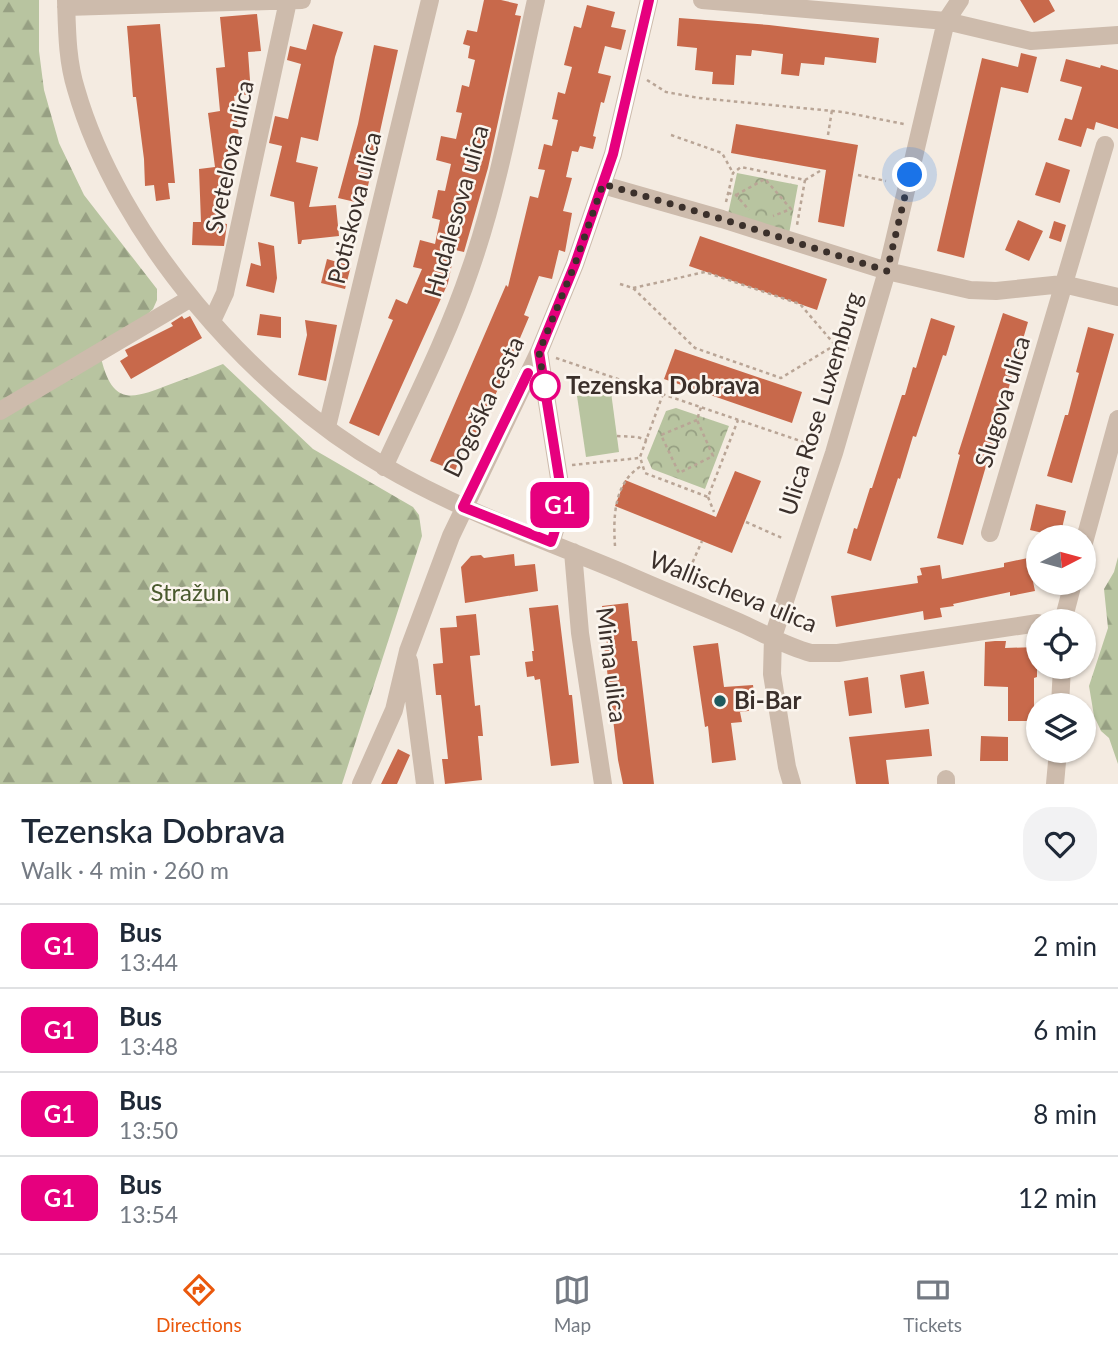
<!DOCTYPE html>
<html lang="en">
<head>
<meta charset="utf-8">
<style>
	:root { --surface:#fff; --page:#f2f2f3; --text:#1f2937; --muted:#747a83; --line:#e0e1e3; --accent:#ea580c }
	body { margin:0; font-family:Lato,sans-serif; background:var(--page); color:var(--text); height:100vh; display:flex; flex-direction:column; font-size:26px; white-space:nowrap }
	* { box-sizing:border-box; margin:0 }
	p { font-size:23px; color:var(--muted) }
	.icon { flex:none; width:38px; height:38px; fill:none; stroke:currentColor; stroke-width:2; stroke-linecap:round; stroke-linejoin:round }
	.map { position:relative; height:784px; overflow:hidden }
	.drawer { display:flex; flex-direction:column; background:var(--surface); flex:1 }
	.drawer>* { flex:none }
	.badge { padding:0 14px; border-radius:10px; font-size:24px; line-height:46px }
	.needle { width:46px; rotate:84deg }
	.fabs { position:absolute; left:1026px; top:525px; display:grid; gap:14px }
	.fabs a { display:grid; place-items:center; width:70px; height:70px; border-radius:50%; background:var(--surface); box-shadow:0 2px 5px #0004; font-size:35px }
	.you { position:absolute; width:35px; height:35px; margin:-18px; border:5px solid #fff; border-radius:50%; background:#1a73e8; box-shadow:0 0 0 10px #1a73e833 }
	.map>.badge { position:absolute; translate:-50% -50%; box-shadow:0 0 0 4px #fff }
	.round { display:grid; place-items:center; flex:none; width:74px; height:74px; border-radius:28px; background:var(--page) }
	.headline { display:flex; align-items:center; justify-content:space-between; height:119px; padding:0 21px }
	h1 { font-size:33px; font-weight:600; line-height:52px }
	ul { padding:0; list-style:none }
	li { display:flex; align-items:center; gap:21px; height:84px; padding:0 21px; border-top:2px solid var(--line) }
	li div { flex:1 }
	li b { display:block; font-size:26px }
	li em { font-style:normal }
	li .badge { min-width:77px; font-weight:700; text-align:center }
	.tab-bar { display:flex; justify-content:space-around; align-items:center; height:98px; border-top:2px solid var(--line); background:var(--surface); font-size:19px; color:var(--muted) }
	.tab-bar a { display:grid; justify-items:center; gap:4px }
	.tab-bar .current { color:var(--accent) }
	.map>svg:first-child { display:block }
</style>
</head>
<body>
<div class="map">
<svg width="1118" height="784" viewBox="0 0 1118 784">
	<defs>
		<pattern id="forest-firs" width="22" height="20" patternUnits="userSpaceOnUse" patternTransform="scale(1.75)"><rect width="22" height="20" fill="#b8c4a0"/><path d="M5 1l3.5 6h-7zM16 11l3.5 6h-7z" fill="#97a083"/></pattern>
		<pattern id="park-crowns" width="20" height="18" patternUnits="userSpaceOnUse" patternTransform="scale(1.75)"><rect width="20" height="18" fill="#b8c4a0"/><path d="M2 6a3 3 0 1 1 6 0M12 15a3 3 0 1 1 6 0" fill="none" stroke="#97a083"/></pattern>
	</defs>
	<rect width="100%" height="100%" fill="#f4ebe1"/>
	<path fill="#b8c4a0" d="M611 392 619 452 586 457 577 396Z"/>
	<path fill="url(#forest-firs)" d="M0 0H39V51L44 90 59 143 84 195 157 289V300L153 309 101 358C113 407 132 399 171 384 188 378 205 371 223 364L313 449 413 507 419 515 422 536 342 784H0Z
		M1118 557V764L1109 738 1101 731 1094 716 1089 686 1108 628 1104 589 1114 572Z"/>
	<path fill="url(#park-crowns)" d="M737 173 798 185 789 234 728 214Z
		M676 408 729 426 705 489 652 469 647 458 666 411Z"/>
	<path fill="#c8694b" d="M484 0H501L518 4 515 15 521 16 488 168 464 252 455 250 448 283 379 436 349 423 393 320 388 318 396 299 407 304 422 269 413 267 420 240 435 244 440 220 432 218 438 190 445 191 451 164 436 160 441 136 456 139 462 113 456 112 462 85 469 87 475 60 468 58 470 46 463 44 467 30 477 32Z
		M1020 0H1049L1055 11 1034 23Z
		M587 5 615 12 611 27 626 30 621 50 605 46 598 73 611 76 604 103 601 102 593 136 596 137 593 149 580 146 578 152 572 151 566 177 572 178 563 211 572 213 565 252 559 250 552 279 539 276 524 315 529 317 503 378 468 455 462 452 455 471 430 461 506 285 508 287 530 196 538 198 545 170 538 169 544 144 552 146 558 120 552 119 558 92 565 94 572 67 564 65 574 26 581 28Z
		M257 14 261 51 248 52 251 94 234 96 239 137 227 139 232 195 222 196 220 223 227 224 224 246 192 245 193 222H201L199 169 215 167 208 113 220 111 216 68 225 67 220 17Z
		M679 18 769 25 879 38 876 63 825 57 824 65 801 63 799 76 781 74 783 54 752 50 751 56 736 55 734 85 712 84 713 72 695 70 697 48 677 46Z
		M160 24 175 183H168L170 199 156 201 154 185 145 186 144 159 136 97H133L127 26Z
		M313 24 343 32 335 57 318 141 301 137 296 162 318 167 309 207 336 205 339 236 302 240 301 244H298L294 202 270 196 282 146 269 143 275 116 288 119 301 64 287 60 290 46 306 50Z
		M374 45 398 50 364 204 338 198 358 124Z
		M1021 53 1037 57 1028 93 1001 87 964 258 937 251 982 58 1018 67Z
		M1066 59 1100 68 1101 65 1118 70V129L1096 122 1094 130 1087 128 1081 147 1058 140 1065 118 1072 120 1082 87 1060 81Z
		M736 124 858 145 844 227 818 222 826 170 731 153Z
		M1046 162 1070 170 1060 203 1035 195Z
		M1018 220 1043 231 1029 261 1005 250Z
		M1054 221 1066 225 1061 242 1049 238Z
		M700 236 827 279 817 310 689 266Z
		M258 242 274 246 277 278 274 293 246 286 251 263 261 266Z
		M327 259 351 266 345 289 321 283Z
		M1003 313 1028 322 963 545 937 538 960 455 958 454Z
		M260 314 281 317V338L257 335Z
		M182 316 184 319 190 316 202 338 131 379 120 361 128 356 125 350 173 326 171 323Z
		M931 318 955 326 946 356 943 355 916 437 913 436 900 479 898 478 871 561 847 553 854 528 857 529 870 488H872L902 395H905L913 367 916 368Z
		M305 320 337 325 326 381 298 375 307 335Z
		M1088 327 1114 334 1072 483 1047 476 1065 415H1068L1079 373 1076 372Z
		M675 349 802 392 792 423 664 379Z
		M735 471 761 481 732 553 615 506 625 480 716 517Z
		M1036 504 1066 511 1060 537 1030 530Z
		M514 554 515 566 535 564 538 591 465 603 461 567 471 556 481 555 484 558Z
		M1028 558 1035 591 1010 596V592L953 604 954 606 940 608 942 617 924 620 923 611 836 627 831 596 918 583 917 576 922 575 920 568 940 565 942 579 1004 567V563Z
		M628 603 632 641H637L654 784H623L618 760 604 646 607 645 602 606Z
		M558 605 569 695H572L579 763 551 766 540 679 535 680 534 676 527 677 525 662 533 661 532 651H534L529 608Z
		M476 614 480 655 470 656 475 706 480 705 483 736H478L482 780 445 784 442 759H448L441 695H436L433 664 443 663 440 628 457 627 456 616Z
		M995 641H1006L1005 648 1037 647V677L1034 678V721H1008V687L984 686 985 642Z
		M718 643 724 687 753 685 756 710 740 712 742 722 731 723 736 760 712 763 708 726 705 727 693 646Z
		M924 671 929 704 905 708 900 675Z
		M868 677 872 713 849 716 844 681Z
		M929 729 932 756 886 760 889 784H856L849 737Z
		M981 736 1008 737V761H980Z
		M398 749 410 755 397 784H381Z"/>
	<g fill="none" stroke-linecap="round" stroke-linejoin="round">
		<path stroke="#b9a596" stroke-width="2.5" stroke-dasharray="3.5 3.5" stroke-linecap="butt" d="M647 80 666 92 699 98 843 112 904 124
			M671 135 722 153 733 173
			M828 135 832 110
			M858 175 886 181
			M805 180 820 171
			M728 193 736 195 749 210
			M736 195 765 179 791 209 773 216
			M726 202 733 173 741 167 805 180 797 225
			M620 284 633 288 695 348 781 378 835 345 849 349
			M633 288 705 272 800 304 835 345
			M556 358 818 447
			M663 394 640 457 645 473 708 497 738 420
			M697 420 661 435 679 473 713 456 697 420 701 407
			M617 436 637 437 647 440
			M572 465 639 458
			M708 497 714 512
			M746 522 782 538
			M615 546C613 516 614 481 643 465
			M687 575 702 541"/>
		<path stroke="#cdbbac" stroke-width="18" d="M66 0C67 30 67 60 76 89 118 236 253 391 384 466 459 510 542 539 621 572 661 590 702 606 743 624 765 634 787 647 811 653H838L1038 623
			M702 0 946 21 1031 41 1118 35
			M66 7 302 0
			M603 185 722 219 887 271 970 290 996 291 1063 284 1118 297
			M212 321 225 293 288 1
			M539 352 560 484C560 505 559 522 551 542
			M0 411 191 298
			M327 427 430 0
			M384 467C414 402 447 338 470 270 500 185 516 89 536 0
			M990 533 1105 145
			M1083 546 1118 419
			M573 552 580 633 603 784
			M1063 621 1073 583
			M409 661 425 784
			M1060 705 1062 667
			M946 779V784
			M361 784 394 710 408 651 451 536 539 352 575 264 613 154 649 0
			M792 784 787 767 772 674 773 637 834 453 887 271 946 21 960 0
			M1055 784 1058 751"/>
	</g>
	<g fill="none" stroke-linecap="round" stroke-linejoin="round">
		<g stroke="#fff" stroke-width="16">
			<path id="line" d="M528 373 463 507 551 542C559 522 560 505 560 484L539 352 575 264 613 154 649 0"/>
		</g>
		<use href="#line" stroke="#e6007e" stroke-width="10"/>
		<path stroke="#3b302b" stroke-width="7" stroke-dasharray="0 12.6" d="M545 386 546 395 539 352 575 264 603 184 722 219 887 271 910 175"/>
	</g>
	<circle fill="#fff" stroke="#e6007e" stroke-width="3.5" cx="545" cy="386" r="14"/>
	<circle fill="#1f5a5e" stroke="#fbf5ee" stroke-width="2.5" cx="720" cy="701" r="7"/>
	<g text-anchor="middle" stroke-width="5" stroke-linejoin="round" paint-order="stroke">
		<g font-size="24" fill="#3b302b" stroke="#fbf5ee">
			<text transform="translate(230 157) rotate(-78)" y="8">Svetelova ulica</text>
			<text transform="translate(355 208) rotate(-76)" y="8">Potiskova ulica</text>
			<text transform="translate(457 211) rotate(-74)" y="8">Hudalesova ulica</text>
			<text transform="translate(1003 402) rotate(-73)" y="8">Slugova ulica</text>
			<text transform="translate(821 404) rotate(-73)" y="8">Ulica Rose Luxemburg</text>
			<text transform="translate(484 407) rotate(-64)" y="8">Dogoška cesta</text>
			<text transform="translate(733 592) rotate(22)" y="8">Wallischeva ulica</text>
			<text transform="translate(611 665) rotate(83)" y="8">Mirna ulica</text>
		</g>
		<g font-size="24" font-weight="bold" fill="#3b302b" stroke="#fbf5ee" text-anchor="start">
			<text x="566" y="394">Tezenska Dobrava</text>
		</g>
		<g font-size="24" fill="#4a5a2e" stroke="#fbf5ee">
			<text x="190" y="601">Stražun</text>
		</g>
		<g font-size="24" font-weight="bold" fill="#3b302b" stroke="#fbf5ee" text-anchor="start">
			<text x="734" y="709">Bi-Bar</text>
		</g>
	</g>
</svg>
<div class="fabs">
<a><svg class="needle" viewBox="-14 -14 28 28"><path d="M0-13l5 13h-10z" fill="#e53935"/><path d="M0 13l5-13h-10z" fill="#747a83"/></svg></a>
<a><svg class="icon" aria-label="locate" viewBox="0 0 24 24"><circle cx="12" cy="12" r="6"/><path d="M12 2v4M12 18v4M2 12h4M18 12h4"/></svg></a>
<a><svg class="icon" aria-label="layers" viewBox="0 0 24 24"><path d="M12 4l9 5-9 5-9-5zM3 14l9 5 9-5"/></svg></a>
</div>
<div class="you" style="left:910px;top:175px"></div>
<b class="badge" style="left:560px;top:505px;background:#e6007e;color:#fff">G1</b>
</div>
<section class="drawer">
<div class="headline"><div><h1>Tezenska Dobrava</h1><p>Walk · 4 min · 260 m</p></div><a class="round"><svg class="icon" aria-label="heart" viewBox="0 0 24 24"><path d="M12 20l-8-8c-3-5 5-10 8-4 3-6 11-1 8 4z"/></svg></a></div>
<ul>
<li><span class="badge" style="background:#e6007e;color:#fff">G1</span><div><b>Bus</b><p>13:44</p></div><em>2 min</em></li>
<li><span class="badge" style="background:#e6007e;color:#fff">G1</span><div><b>Bus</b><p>13:48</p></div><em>6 min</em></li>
<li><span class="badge" style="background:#e6007e;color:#fff">G1</span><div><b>Bus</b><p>13:50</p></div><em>8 min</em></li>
<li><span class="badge" style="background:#e6007e;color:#fff">G1</span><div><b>Bus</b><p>13:54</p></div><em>12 min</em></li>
</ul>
</section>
<nav class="tab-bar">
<a class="current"><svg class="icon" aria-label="directions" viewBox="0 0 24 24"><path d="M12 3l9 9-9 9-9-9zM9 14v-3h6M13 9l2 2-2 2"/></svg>Directions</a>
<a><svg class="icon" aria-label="map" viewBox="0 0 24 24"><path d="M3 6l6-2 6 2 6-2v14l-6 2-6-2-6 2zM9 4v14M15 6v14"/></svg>Map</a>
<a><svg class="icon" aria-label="tickets" viewBox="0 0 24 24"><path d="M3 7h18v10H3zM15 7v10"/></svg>Tickets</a>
</nav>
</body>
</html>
